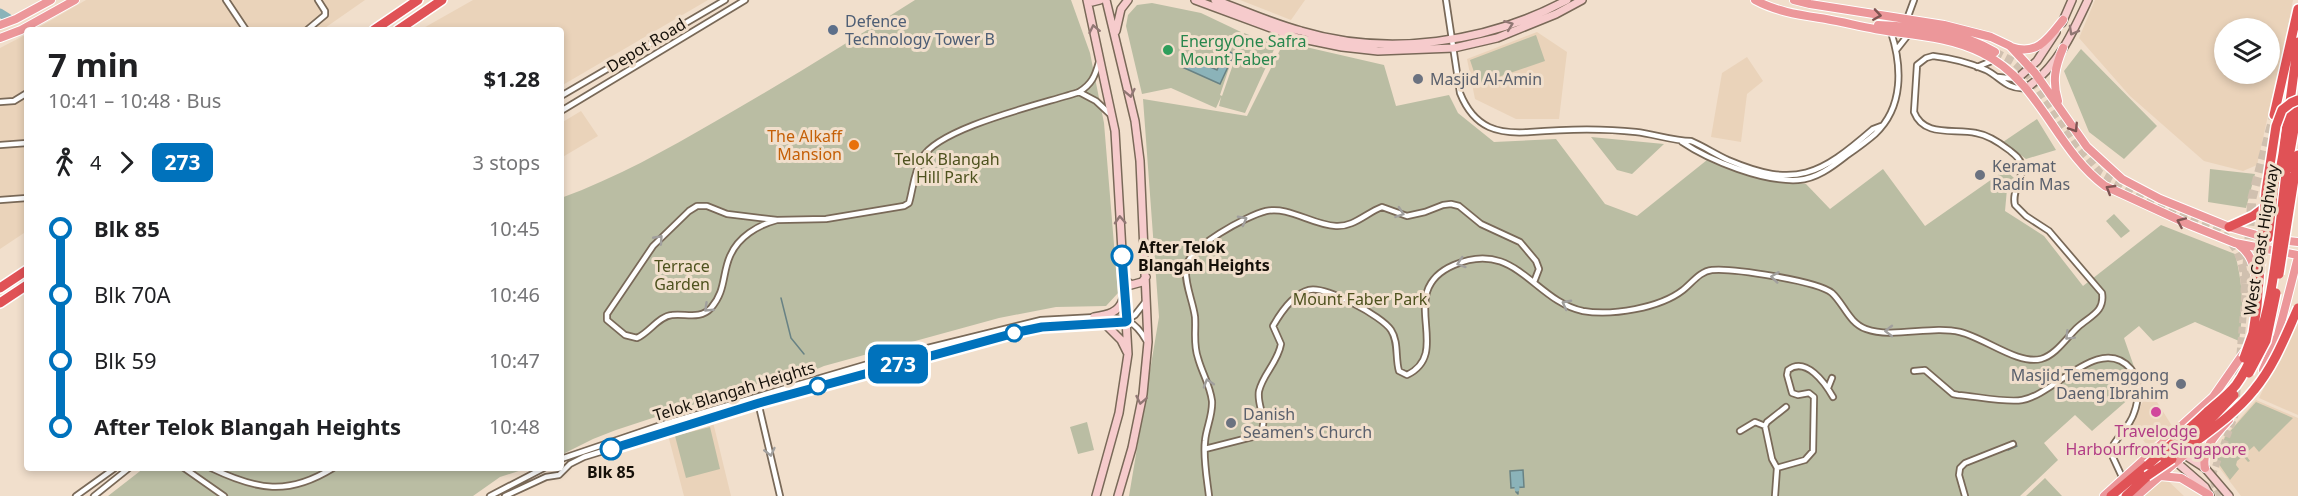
<!DOCTYPE html>
<html lang="en">
<head>
<meta charset="utf-8">
<style>
	:root { --surface:#fff; --page:#f6f6f6; --text:#202124; --muted:#757577 }
	body { margin:0; font-family:"Noto Sans",sans-serif; background:var(--page); color:var(--text); height:100vh; display:flex; flex-direction:column; font-size:22px; white-space:nowrap }
	* { box-sizing:border-box; margin:0 }
	p { font-size:20px; color:var(--muted) }
	.icon { flex:none; width:33px; height:33px; fill:none; stroke:currentColor; stroke-width:2; stroke-linecap:round; stroke-linejoin:round }
	.map { position:relative; flex:1; overflow:hidden }
	.sheet { position:absolute; left:24px; top:27px; width:540px; height:444px; display:flex; flex-direction:column; background:var(--surface); border-radius:6px; box-shadow:0 3px 9px #0003 }
	.sheet>* { flex:none }
	.badge { padding:0 12px; border-radius:9px; font-size:21px; line-height:39px }
	.tools { position:absolute; left:2214px; top:18px; display:grid; gap:12px }
	.tools a { display:grid; place-items:center; width:66px; height:66px; border-radius:50%; background:var(--surface); box-shadow:0 3px 9px #0003; font-size:30px }
	.map>.badge { position:absolute; translate:-50% -50%; box-shadow:0 0 0 3px #fff }
	.legs { display:flex; align-items:center; gap:9px; height:66px; padding:0 24px; font-size:20px }
	.legs p { margin-inline-start:auto }
	.head { display:flex; align-items:center; justify-content:space-between; height:102px; padding:0 24px }
	h1 { font-size:33px; font-weight:700; line-height:45px }
	ul { padding:0 24px; list-style:none }
	li { display:flex; align-items:center; gap:21px; height:66px; font-size:22px }
	li i { display:grid; place-items:center; width:9px; height:100%; margin:0 8px; background:currentColor }
	li i::after { content:''; width:15px; height:15px; margin:-8px; border:4px solid; border-radius:50%; background:var(--surface) }
	li p { margin-inline-start:auto }
	li:first-child i { background:linear-gradient(#0000 50%,currentColor 0) }
	li:last-child i { background:linear-gradient(currentColor 50%,#0000 0) }
	.map>svg:first-child { display:block }
</style>
</head>
<body>
<div class="map">
<svg width="2298" height="496" viewBox="0 0 2298 496">
	<rect width="100%" height="100%" fill="#f1dfcc"/>
	<path fill="#ead3ba" fill-rule="evenodd" d="M86 0H365L322 30H34Z
		M473 0H708L561 86V30H420Z
		M1240 0H1305L1291 20Z
		M2095 0H2293L2278 81 2273 93 2257 165 2243 171 2204 161 2130 96 2079 38ZM2224 28H2270V74H2224Z
		M1537 32 1567 52 1559 119H1516L1475 99 1467 59Z
		M27 34V231L0 249V48Z
		M1747 57 1763 81 1747 94 1741 142 1711 137 1722 73Z
		M581 111 598 136 561 158V123Z
		M2298 317V415L2259 398Z
		M2149 389 2172 426 2149 447 2131 426Z
		M2256 400 2298 418V496H2241L2214 461 2224 437Z
		M713 422 731 496H684L668 435Z
		M2164 477 2184 496H2142Z"/>
	<path fill="#babda3" d="M915 0H1071L1090 53 1104 123 1118 293 1106 306 1056 307 999 318 824 366 810 372 753 385 616 430 593 439 561 455V198C616 178 666 150 716 121 784 82 849 42 915 0Z
		M1152 3 1201 13 1241 32 1220 95 1222 96 1244 33 1276 45 1245 113 1219 106 1221 97 1216 108 1171 88 1142 94 1126 26 1128 15 1137 5Z
		M1536 35 1545 61 1478 84 1470 60Z
		M1284 42 1384 65 1396 106 1449 95 1458 113 1494 142 1556 139 1605 204 1637 216 1707 160 1761 179 1806 184 1830 209 1883 169 1925 226 2005 170 2014 178 2007 189 2005 211 2044 236 2083 286 2161 225 2235 254C2243 285 2244 309 2239 341L2195 322 2153 341 2139 326 2124 338 2139 381 2131 397 2092 431 2075 415 2044 443 2058 460 2020 496H1129L1159 317 1143 99 1247 116Z
		M2081 49 2157 126 2124 159 2089 132 2064 71Z
		M2037 119 2056 150 2026 159 2003 142Z
		M1591 137 1664 144 1632 174 1617 170Z
		M2210 169 2255 174 2246 208 2208 202Z
		M2114 214 2130 231 2121 238 2106 221Z
		M2256 402 2293 418 2259 452 2254 446 2245 454 2250 461 2248 462 2243 456 2237 461 2236 465 2239 469 2230 480 2216 460 2225 437Z
		M1087 422 1094 450 1078 454 1070 427Z
		M710 427 720 469 686 478 675 436Z
		M144 468H528L500 477 473 496H108Z
		M2045 478 2062 496H2026Z"/>
	<path fill="#8bb3b9" stroke="#688284" stroke-width="1.5" d="M1226 50 1234 54 1220 84 1180 66 1184 55 1217 70Z
		M1523 470 1524 487 1511 488 1510 471Z"/>
	<g fill="none" stroke-linecap="round" stroke-linejoin="round">
		<path stroke="#688284" stroke-width="1.5" d="M781 298 791 338 804 354
			M2008 450 2017 446
			M1516 489H1518V494L1516 492Z"/>
		<path stroke="#8bb3b9" stroke-width="5" d="M1517 489V488"/>
		<path stroke="#8bb3b9" stroke-width="9" d="M0 13 8 18"/>
		<path stroke="#d0c0af" stroke-width="7" stroke-dasharray="7 3.5" stroke-linecap="butt" d="M2220 496 2214 484 2213 473 2235 415 2245 293"/>
		<path stroke="#d0c0af" stroke-width="8" stroke-dasharray="8 4" stroke-linecap="butt" d="M1995 52 2014 62 2030 77 2075 143 2100 173 2138 194 2215 227C2240 247 2244 262 2245 293"/>
		<path stroke="#d0c0af" stroke-width="9" stroke-dasharray="9 4.5" stroke-linecap="butt" d="M2245 293 2252 198 2274 115"/>
		<g stroke="#796958" stroke-width="8">
			<path id="street" d="M226 0 246 30
				M1446 0 1460 93C1466 108 1474 120 1489 127 1502 133 1516 133 1530 132 1566 129 1600 128 1636 132 1654 134 1673 141 1691 141 1703 146 1715 154 1728 160 1796 189 1820 175 1873 129L1881 126
				M1907 19 1914 0
				M307 30 325 15V11L318 0
				M1897 49 1908 35
				M1977 67 1994 60
				M1998 77 2016 79
				M1079 92 1096 101 1111 115
				M561 96 725 0
				M0 102 14 101 27 93
				M561 111 745 0
				M1682 142C1710 161 1764 182 1798 180 1816 179 1832 167 1846 156 1856 149 1866 142 1875 134 1904 107 1902 66 1891 32
				M0 145 27 143
				M0 200 27 198
				M777 220C758 225 738 237 730 256 722 274 726 291 711 308 700 320 685 313 672 315 659 316 649 333 637 338L625 335 607 320V314L653 246 689 211 697 206H707L727 214 777 220 826 219 904 206 909 203C913 189 914 172 922 158 939 127 1043 104 1079 92 1092 84 1095 76 1099 62
				M1104 317C1126 318 1135 321 1146 340
				M1914 371 1925 370 1953 394 1958 395C1974 396 2007 403 2022 400 2054 395 2100 333 2131 369 2140 380 2139 400 2134 413 2130 427 2116 437 2110 451L2123 479
				M1828 388 1832 378
				M758 402 780 496
				M1765 426 1767 422 1786 407
				M1740 431 1755 422 1765 426 1772 459 1777 468 1775 496
				M1205 449 1256 436C1272 425 1256 407 1259 391 1263 374 1278 362 1281 344L1273 326C1281 312 1293 294 1309 290 1326 286 1382 316 1391 330 1399 342 1395 358 1399 371L1407 375C1455 352 1393 291 1454 265 1515 238 1534 301 1583 311 1612 316 1660 308 1683 290 1692 283 1700 271 1712 270 1732 268 1818 281 1832 293 1844 304 1849 323 1866 329 1893 339 1931 325 1960 332 1985 338 2018 365 2041 359 2056 355 2067 337 2078 327 2090 316 2105 312 2102 293L2049 231 2026 216 2015 205C2011 190 2025 178 2021 164 2020 158 2014 154 2009 150 2000 143 1988 135 1976 133 1955 128 1924 138 1914 112L1917 65 1926 58 1933 56C1950 58 1970 63 1986 70 2000 77 2007 90 2025 88
				M561 459 667 423 895 356 1041 320 1096 317
				M184 468 224 496
				M211 468C257 490 288 496 333 468
				M1777 468 1805 460 1813 451 1814 397 1809 393 1798 395 1792 393 1787 375 1788 370C1806 356 1825 383 1833 397
				M76 496 115 468
				M94 496 129 468
				M490 496 544 468
				M505 496 546 477 559 475 570 464 584 457 759 403 1018 332 1043 327 1122 323 1135 315 1146 301
				M1209 496C1207 479 1203 458 1205 441 1206 428 1213 415 1212 401 1210 385 1202 373 1198 358 1193 344 1196 331 1195 317 1193 301 1184 283 1186 267 1189 247 1246 216 1266 211 1289 206 1312 225 1336 226 1354 227 1366 213 1382 207L1407 216 1425 212 1443 205 1451 204 1459 206 1481 224 1520 242 1536 261 1539 269 1534 282
				M1965 496 1959 475 1960 468 1965 463 2013 444"/>
		</g>
		<g stroke="#796958" stroke-width="10">
			<path id="secondary" d="M1087 0 1115 131 1128 354 1119 413 1096 496
				M1106 0 1135 121 1140 161 1148 342 1143 394 1132 448 1118 496
				M1195 0 1298 38 1342 47 1378 51 1454 48 1497 38 1556 14 1582 0
				M1215 0C1243 10 1271 23 1301 31 1388 57 1487 43 1567 0
				M1088 3 1100 0
				M2062 23 2072 0
				M1116 31 1121 9 1128 0
				M2018 78 2037 61 2056 32
				M2026 88C2057 68 2073 32 2088 0
				M1123 278 1131 285 1142 282 1146 277
				M1094 317C1107 315 1119 313 1123 299
				M1105 324 1121 340 1127 352
				M2180 452 2205 468 2229 496
				M2174 460 2205 487 2210 496"/>
		</g>
		<g stroke="#fff" stroke-width="10">
			<path id="primary" d="M1755 0C1777 12 1801 15 1826 19 1848 23 1871 29 1893 32 1924 36 1954 39 1982 53 2040 81 2055 149 2105 186L2190 225 2235 243 2298 255
				M1794 0 1810 4 1944 25 1991 37 2010 46 2035 73 2087 147 2122 179 2160 199 2229 227 2267 238
				M0 25 16 19 51 0
				M1878 25C1919 27 1960 31 1995 52
				M0 38 21 30 75 0
				M2011 47C2037 56 2048 39 2063 20
				M2058 101C2052 81 2055 67 2063 48
				M2279 240 2298 242
				M2238 244C2251 254 2254 264 2256 280
				M2263 370 2278 335 2298 257
				M2205 468C2201 449 2217 433 2229 420
				M2160 476 2181 478 2209 495
				M2104 496 2213 397 2245 351
				M2137 496 2190 450"/>
		</g>
		<g stroke="#fff" stroke-width="12">
			<path id="highway" d="M374 30 418 0
				M398 30 442 0
				M2274 115 2298 9
				M2295 173 2298 155
				M2286 174 2298 107
				M2229 227 2253 216 2269 204
				M2268 238 2283 154 2298 42
				M0 288 27 270
				M0 303 27 285
				M2111 496 2148 465
				M2126 496 2153 471"/>
		</g>
		<use href="#street" stroke="#fff" stroke-width="4.5"/>
		<use href="#secondary" stroke="#f6cbcc" stroke-width="7"/>
		<use href="#primary" stroke="#ec979a" stroke-width="8"/>
		<use href="#highway" stroke="#e05256" stroke-width="9"/>
		<g stroke="#fff" stroke-width="12" stroke-linecap="butt">
			<path id="highway-bridge" d="M2279 274 2295 173
				M2244 358 2253 333 2257 306 2266 191 2276 126 2282 110 2291 103 2298 100
				M2249 373 2266 341 2276 293
				M2183 451C2208 432 2235 414 2254 390 2274 366 2285 337 2298 308
				M2165 460 2214 416 2234 395
				M2148 465C2167 448 2187 431 2206 413 2216 404 2227 396 2236 385 2275 330 2277 240 2286 174
				M2147 476 2172 459"/>
		</g>
		<use href="#highway-bridge" stroke="#e05256" stroke-width="9"/>
	</g>
	<defs><path id="oneway-chevron" d="M-2-3.5L2.5 0L-2 3.5" fill="none" stroke-width="1.6" stroke-linecap="round" stroke-linejoin="round" transform="scale(1.5)"/></defs>
	<g stroke="#805452">
		<use href="#oneway-chevron" transform="translate(1877 15) rotate(9)"/>
		<use href="#oneway-chevron" transform="translate(2074 128) rotate(57)"/>
		<use href="#oneway-chevron" transform="translate(2110 189) rotate(-149)"/>
		<use href="#oneway-chevron" transform="translate(2181 222) rotate(-156)"/>
	</g>
	<g stroke="#917774">
		<use href="#oneway-chevron" transform="translate(1509 25) rotate(-21)"/>
		<use href="#oneway-chevron" transform="translate(1094 29) rotate(-102)"/>
		<use href="#oneway-chevron" transform="translate(2073 31) rotate(119)"/>
		<use href="#oneway-chevron" transform="translate(1130 93) rotate(78)"/>
		<use href="#oneway-chevron" transform="translate(1120 220) rotate(-93)"/>
		<use href="#oneway-chevron" transform="translate(1141 400) rotate(101)"/>
	</g>
	<g stroke="#a19f9d">
		<use href="#oneway-chevron" transform="translate(1400 213) rotate(19)"/>
		<use href="#oneway-chevron" transform="translate(1243 220) rotate(-28)"/>
		<use href="#oneway-chevron" transform="translate(659 239) rotate(-48)"/>
		<use href="#oneway-chevron" transform="translate(1461 263) rotate(162)"/>
		<use href="#oneway-chevron" transform="translate(1775 277) rotate(-173)"/>
		<use href="#oneway-chevron" transform="translate(1566 304) rotate(-152)"/>
		<use href="#oneway-chevron" transform="translate(708 308) rotate(137)"/>
		<use href="#oneway-chevron" transform="translate(1889 331) rotate(180)"/>
		<use href="#oneway-chevron" transform="translate(2069 336) rotate(135)"/>
		<use href="#oneway-chevron" transform="translate(1208 383) rotate(-107)"/>
		<use href="#oneway-chevron" transform="translate(770 452) rotate(77)"/>
	</g>
	<g fill="none" stroke-linecap="round" stroke-linejoin="round">
		<g stroke="#fff" stroke-width="14">
			<path id="line-1" d="M611 449 759 403 1018 332 1042 327 1125 322 1127 321 1122 256"/>
		</g>
		<use href="#line-1" stroke="#0072bc" stroke-width="9"/>
	</g>
	<circle fill="#5c6f8a" stroke="#f1dfcc" stroke-width="2" cx="833" cy="30" r="6"/>
	<circle fill="#2e9e5b" stroke="#f1dfcc" stroke-width="2" cx="1168" cy="50" r="6"/>
	<g fill="#6b7280" stroke="#f1dfcc" stroke-width="2">
		<circle cx="1418" cy="79" r="6"/>
		<circle cx="1980" cy="175" r="6"/>
		<circle cx="2181" cy="384" r="6"/>
		<circle cx="1231" cy="423" r="6"/>
	</g>
	<circle fill="#e8710a" stroke="#f1dfcc" stroke-width="2" cx="854" cy="145" r="6"/>
	<g fill="#fff" stroke="#0072bc" stroke-width="3">
		<circle cx="1122" cy="256" r="10"/>
		<circle cx="1014" cy="333" r="8"/>
		<circle cx="818" cy="386" r="8"/>
		<circle cx="611" cy="449" r="10"/>
	</g>
	<circle fill="#d1479c" stroke="#f1dfcc" stroke-width="2" cx="2156" cy="412" r="6"/>
	<g text-anchor="middle" stroke-width="6" stroke-linejoin="round" paint-order="stroke">
		<g font-size="16" fill="#4e5e75" stroke="#f1dfcc" text-anchor="start">
			<text x="845" y="27">Defence<tspan x="845" dy="18">Technology Tower B</tspan></text>
		</g>
		<g font-size="16" fill="#27864d" stroke="#f1dfcc" text-anchor="start">
			<text x="1180" y="47">EnergyOne Safra<tspan x="1180" dy="18">Mount Faber</tspan></text>
		</g>
		<g font-size="16" fill="#151009" stroke="#f1dfcc">
			<text transform="translate(646 45) rotate(-31)" y="6">Depot Road</text>
			<text transform="translate(2261 240) rotate(-81)" y="6">West Coast Highway</text>
			<text transform="translate(734 391) rotate(-17)" y="6">Telok Blangah Heights</text>
		</g>
		<g font-size="16" fill="#5b616d" stroke="#f1dfcc" text-anchor="start">
			<text x="1430" y="85">Masjid Al-Amin</text>
			<text x="1992" y="172">Keramat<tspan x="1992" dy="18">Radin Mas</tspan></text>
			<text x="2169" y="381" text-anchor="end">Masjid Tememggong<tspan x="2169" dy="18">Daeng Ibrahim</tspan></text>
			<text x="1243" y="420">Danish<tspan x="1243" dy="18">Seamen's Church</tspan></text>
		</g>
		<g font-size="16" fill="#c56008" stroke="#f1dfcc" text-anchor="end">
			<text x="842" y="142">The Alkaff<tspan x="842" dy="18">Mansion</tspan></text>
		</g>
		<g font-size="16" fill="#4e521e" stroke="#f1dfcc">
			<text x="947" y="165">Telok Blangah<tspan x="947" dy="18">Hill Park</tspan></text>
			<text x="682" y="272">Terrace<tspan x="682" dy="18">Garden</tspan></text>
			<text x="1360" y="305">Mount Faber Park</text>
		</g>
		<g font-size="16" font-weight="bold" fill="#151009" stroke="#f1dfcc" text-anchor="start">
			<text x="1138" y="253">After Telok<tspan x="1138" dy="18">Blangah Heights</tspan></text>
			<text x="611" y="478" text-anchor="middle">Blk 85</text>
		</g>
		<g font-size="16" fill="#b23c85" stroke="#f1dfcc">
			<text x="2156" y="437">Travelodge<tspan x="2156" dy="18">Harbourfront Singapore</tspan></text>
		</g>
	</g>
</svg>
<div class="tools">
<a><svg class="icon" aria-label="layers" viewBox="0 0 24 24"><path d="M12 4l9 5-9 5-9-5zM3 14l9 5 9-5"/></svg></a>
</div>
<b class="badge" style="left:898px;top:364px;background:#0072bc;color:#fff">273</b>
<section class="sheet">
<div class="head"><div><h1>7 min</h1><p>10:41 – 10:48 · Bus</p></div><b>$1.28</b></div>
<div class="legs"><svg class="icon" aria-label="walk" viewBox="0 0 24 24"><circle cx="13" cy="4" r="2"/><path d="M13 8l-2 6 4 7M11 14l-3 7M7 12l3-4h3l4 4"/></svg>4<svg class="icon" aria-label="forward" viewBox="0 0 24 24"><path d="M9 5l7 7-7 7"/></svg><b class="badge" style="background:#0072bc;color:#fff">273</b><p>3 stops</p></div>
<ul>
<li><i style="color:#0072bc"></i><b>Blk 85</b><p>10:45</p></li>
<li><i style="color:#0072bc"></i><span>Blk 70A</span><p>10:46</p></li>
<li><i style="color:#0072bc"></i><span>Blk 59</span><p>10:47</p></li>
<li><i style="color:#0072bc"></i><b>After Telok Blangah Heights</b><p>10:48</p></li>
</ul>
</section>
</div>
</body>
</html>
